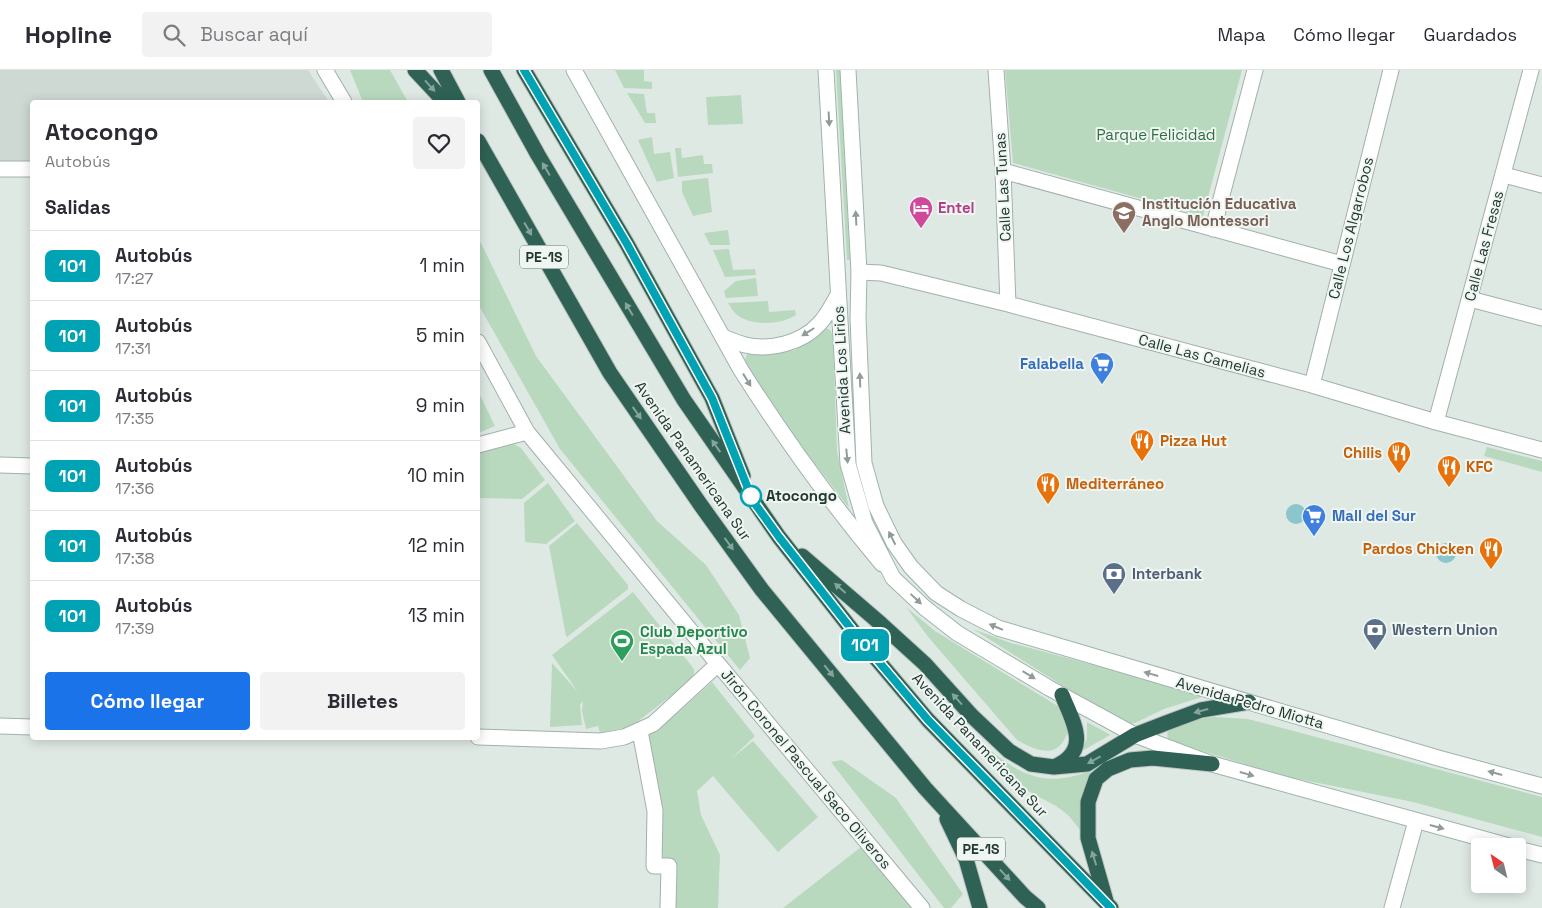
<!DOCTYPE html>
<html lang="es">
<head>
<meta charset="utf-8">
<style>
	:root { --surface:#fff; --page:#f2f2f3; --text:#2b2b33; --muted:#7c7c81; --line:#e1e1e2; --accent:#1a73e8 }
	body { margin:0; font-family:"Space Grotesk",sans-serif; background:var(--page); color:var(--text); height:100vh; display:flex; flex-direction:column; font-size:19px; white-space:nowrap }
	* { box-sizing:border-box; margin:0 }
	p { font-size:16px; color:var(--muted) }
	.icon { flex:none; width:28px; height:28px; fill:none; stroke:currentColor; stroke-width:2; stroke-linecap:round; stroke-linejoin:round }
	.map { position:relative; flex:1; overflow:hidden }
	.side { position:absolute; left:30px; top:30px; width:450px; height:640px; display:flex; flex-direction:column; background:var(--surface); border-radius:5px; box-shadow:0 2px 12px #0003 }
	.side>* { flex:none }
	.badge { padding:0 10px; border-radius:8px; font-size:18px; line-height:32px }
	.needle { width:32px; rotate:325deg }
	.buttons { position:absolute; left:1471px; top:768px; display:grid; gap:10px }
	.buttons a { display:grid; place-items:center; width:55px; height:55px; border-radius:5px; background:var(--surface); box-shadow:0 2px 12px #0003; font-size:25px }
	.map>.badge { position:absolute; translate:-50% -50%; box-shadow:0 0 0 2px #fff }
	h2 { padding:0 15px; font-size:19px; line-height:45px }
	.round { display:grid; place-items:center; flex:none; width:52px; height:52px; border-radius:5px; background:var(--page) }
	.overview { display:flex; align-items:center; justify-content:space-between; height:85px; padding:0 15px }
	h1 { font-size:24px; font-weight:600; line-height:38px }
	.button { display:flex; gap:10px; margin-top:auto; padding:10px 15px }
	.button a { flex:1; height:58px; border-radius:5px; background:var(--accent); color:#fff; font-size:20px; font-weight:600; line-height:58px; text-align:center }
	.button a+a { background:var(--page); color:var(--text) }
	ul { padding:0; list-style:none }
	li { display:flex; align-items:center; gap:15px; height:70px; padding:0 15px; border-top:1px solid var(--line) }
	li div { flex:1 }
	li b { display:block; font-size:19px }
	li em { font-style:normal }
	li .badge { min-width:55px; font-weight:700; text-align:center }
	header { display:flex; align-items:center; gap:30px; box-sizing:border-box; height:70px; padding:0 25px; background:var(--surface); border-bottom:1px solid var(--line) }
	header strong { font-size:24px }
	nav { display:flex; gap:28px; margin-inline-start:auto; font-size:18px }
	.search { width:350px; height:45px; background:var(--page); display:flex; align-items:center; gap:12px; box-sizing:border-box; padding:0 18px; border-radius:5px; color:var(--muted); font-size:19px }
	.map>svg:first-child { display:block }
</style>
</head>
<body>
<header>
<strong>Hopline</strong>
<div class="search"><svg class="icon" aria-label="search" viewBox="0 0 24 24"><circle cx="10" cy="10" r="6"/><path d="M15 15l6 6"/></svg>Buscar aquí</div>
<nav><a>Mapa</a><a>Cómo llegar</a><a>Guardados</a></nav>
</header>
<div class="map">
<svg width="1542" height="838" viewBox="0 0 1542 838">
	<rect width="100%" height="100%" fill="#dfe9e4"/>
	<path fill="#ced9d3" d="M0 0H308L329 32H32V92L0 91Z"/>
	<path fill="#b9d9bf" d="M350 0H390L408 32H363Z
		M615 0H644V11L652 12V19L624 18Z
		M836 0H840L850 190H847Z
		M1005 0H1242L1203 146 1013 93Z
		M627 23 644 24 647 43H655L656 53H645Z
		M741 25 743 54 708 55 706 27Z
		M652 67 654 84 670 82 674 108 657 112 638 70Z
		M675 78H681L682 88 703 85 704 94H712L713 103 678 107Z
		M708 108 712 142 693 146 682 122V111Z
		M728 160 730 175H710L704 163Z
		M478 167 536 286 657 451 706 495 739 545 750 588 740 600 560 379 478 234Z
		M729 179 733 200 755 199 756 205 725 207 713 180Z
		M756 208 758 226 726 228 724 221 736 211Z
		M768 231 769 242 795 240 796 245C781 255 749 257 735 243 732 240 730 236 728 233Z
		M826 258 830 260 833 265 837 381 849 438 785 355 747 297C745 291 744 288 749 282L772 284 795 280Z
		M478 321 495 356 478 363Z
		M514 374 521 378 545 410 522 429 478 428V383Z
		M1487 377 1542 391V402L1484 386Z
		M548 413 575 451 546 474 525 472 524 433Z
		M577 453 628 515V519L567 567 566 566 549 476Z
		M633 522 694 599V604L688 613 637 652 624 658 600 663 598 656 586 659 582 641 583 631 580 635 582 655 550 657 552 593 578 622 552 585Z
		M906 537 935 561 1061 638 1069 657C1061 690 1040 683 1017 670L929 568Z
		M973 559 1011 573 1202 624V627L1164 639 1135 653H1130L1068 619Z
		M712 612 755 666 731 689 753 671 818 747 778 782 713 706 697 721 701 745 720 785 718 838H667L666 803 641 667 674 646Z
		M1215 647 1248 649 1542 727V767L1413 732 1283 706 1173 672 1168 669 1167 664C1174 650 1200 649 1215 647Z
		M1087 652 1109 664 1110 665 1082 681 1087 668Z
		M985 676C1022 706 1043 718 1091 701L1087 714 1081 761 1068 745 1056 736 1028 721Z
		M842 690 896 728 963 824 951 838H944L831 692Z
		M861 777 914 838H783Z"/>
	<path fill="#8ac6cb" d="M1286 444a10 10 0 1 1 20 0a10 10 0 1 1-20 0Z
		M1436 483a10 10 0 1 1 20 0a10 10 0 1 1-20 0Z"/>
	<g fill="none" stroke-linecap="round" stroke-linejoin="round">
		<g stroke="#a2b0aa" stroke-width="17">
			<path id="street" d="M325 0 344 32
				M574 0 741 300C784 368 831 433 882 494
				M996 0 1003 101 1008 234
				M0 99H32
				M1003 101 1342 194
				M1504 105 1542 115
				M1213 159 1255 0
				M859 202 881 203 1008 234 1312 315 1436 352 1542 380
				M1470 229 1542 248
				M478 272 527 362 718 594 922 838
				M1312 315 1391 0
				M1436 352 1531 0
				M478 375 527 362
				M0 395 32 396
				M0 656 32 657
				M640 661 655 741 654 796H669L668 838
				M478 667 601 671 624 667 653 654 718 594
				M1392 838 1416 751"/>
		</g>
		<g stroke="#9fb4ab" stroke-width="17">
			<path id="secondary" d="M826 0 848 394 865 453 893 508 925 538 957 563 1049 618 1135 665 1212 694 1509 776
				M848 0 859 202 858 248 864 393 876 436 894 473 911 497 936 523 961 539 998 558 1438 688 1542 716
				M723 267C730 270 738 273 745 275 769 281 802 273 819 254 827 246 832 235 838 225
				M1518 779 1542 785"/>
		</g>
		<g stroke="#bcc3c1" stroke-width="17">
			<path id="highway" d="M415 0 445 32
				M441 0 458 32
				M491 0 538 85 684 330 779 467 852 560 928 650 1111 838
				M524 0 627 174 712 328 743 406
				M478 71 610 303 700 434 762 520 925 718 1025 827 1038 838
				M802 486 881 554 925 594 972 646 1009 681 1031 694 1054 697 1087 694 1135 665 1166 653 1201 640 1249 632
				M1054 697C1092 681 1073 652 1062 625
				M947 749 966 789 980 838
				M1106 831 1088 768V732L1096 709 1108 699 1130 690 1153 688 1212 694"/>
		</g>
		<use href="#street" stroke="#fff" stroke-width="15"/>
		<use href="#secondary" stroke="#fff" stroke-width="15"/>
		<use href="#highway" stroke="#2f6254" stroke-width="15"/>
	</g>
	<defs><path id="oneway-solid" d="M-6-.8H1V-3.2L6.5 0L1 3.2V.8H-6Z" transform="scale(1.25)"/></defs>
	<g fill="#85a59b">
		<use href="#oneway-solid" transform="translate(430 16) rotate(48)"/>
		<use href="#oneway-solid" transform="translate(546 99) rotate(-121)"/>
		<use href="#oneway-solid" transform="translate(528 159) rotate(60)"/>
		<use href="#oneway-solid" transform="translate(629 239) rotate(-121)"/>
		<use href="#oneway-solid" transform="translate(637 343) rotate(55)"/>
		<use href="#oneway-solid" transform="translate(716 376) rotate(-125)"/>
		<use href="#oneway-solid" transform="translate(729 474) rotate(54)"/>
		<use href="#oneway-solid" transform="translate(840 518) rotate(-139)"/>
		<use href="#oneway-solid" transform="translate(829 601) rotate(51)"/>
		<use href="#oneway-solid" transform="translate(957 629) rotate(-132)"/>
		<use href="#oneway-solid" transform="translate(1201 641) rotate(165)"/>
		<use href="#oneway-solid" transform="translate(1094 690) rotate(151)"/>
		<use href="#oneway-solid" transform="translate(1094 788) rotate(-107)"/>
		<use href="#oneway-solid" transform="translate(1005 805) rotate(47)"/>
	</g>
	<g fill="#909c98">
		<use href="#oneway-solid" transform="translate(829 49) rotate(87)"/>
		<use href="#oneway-solid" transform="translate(856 148) rotate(-93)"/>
		<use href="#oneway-solid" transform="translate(808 262) rotate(148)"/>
		<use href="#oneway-solid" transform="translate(747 310) rotate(58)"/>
		<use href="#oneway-solid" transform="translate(860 310) rotate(-92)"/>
		<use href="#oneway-solid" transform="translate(847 386) rotate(84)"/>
		<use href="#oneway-solid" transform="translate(892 468) rotate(-117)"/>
		<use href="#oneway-solid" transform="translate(916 529) rotate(43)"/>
		<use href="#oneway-solid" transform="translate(996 557) rotate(-157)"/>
		<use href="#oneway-solid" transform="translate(1151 604) rotate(-164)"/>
		<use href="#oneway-solid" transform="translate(1029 605) rotate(31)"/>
		<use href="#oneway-solid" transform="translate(1495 703) rotate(-165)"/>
		<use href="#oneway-solid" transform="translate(1247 704) rotate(16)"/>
		<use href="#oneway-solid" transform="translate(1437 757) rotate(15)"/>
	</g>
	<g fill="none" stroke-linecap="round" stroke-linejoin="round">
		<g stroke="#fff" stroke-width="11">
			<path id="line" d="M524 0 627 174 712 328 753 431 779 467 852 560 928 650 1111 838"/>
		</g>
		<use href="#line" stroke="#00a3b4" stroke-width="8"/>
	</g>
	<defs>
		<g id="hotel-pin" transform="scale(1.25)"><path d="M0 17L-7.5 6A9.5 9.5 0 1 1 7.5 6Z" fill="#d1479c" stroke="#eff6f2"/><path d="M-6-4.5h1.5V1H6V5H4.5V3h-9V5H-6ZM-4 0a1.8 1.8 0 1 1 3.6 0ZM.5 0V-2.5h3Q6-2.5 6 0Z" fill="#fff"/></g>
		<g id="school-pin" transform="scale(1.25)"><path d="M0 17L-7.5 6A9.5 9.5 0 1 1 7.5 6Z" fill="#8d6e63" stroke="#eff6f2"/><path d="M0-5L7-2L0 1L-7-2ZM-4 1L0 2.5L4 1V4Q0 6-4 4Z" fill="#fff"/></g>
		<g id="supermarket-pin" transform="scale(1.25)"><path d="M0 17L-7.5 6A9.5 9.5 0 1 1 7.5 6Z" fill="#3f7fe0" stroke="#eff6f2"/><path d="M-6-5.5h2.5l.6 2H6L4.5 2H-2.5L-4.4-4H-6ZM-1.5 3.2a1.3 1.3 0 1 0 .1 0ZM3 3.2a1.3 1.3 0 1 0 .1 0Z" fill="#fff"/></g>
		<g id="restaurant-pin" transform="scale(1.25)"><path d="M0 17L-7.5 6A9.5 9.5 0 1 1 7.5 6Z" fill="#e8710a" stroke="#eff6f2"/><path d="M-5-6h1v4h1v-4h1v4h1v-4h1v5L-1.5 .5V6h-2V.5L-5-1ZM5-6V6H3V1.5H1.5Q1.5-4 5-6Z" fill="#fff"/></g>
		<g id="bank-pin" transform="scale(1.25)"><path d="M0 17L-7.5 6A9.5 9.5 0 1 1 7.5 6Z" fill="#5c6f8a" stroke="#eff6f2"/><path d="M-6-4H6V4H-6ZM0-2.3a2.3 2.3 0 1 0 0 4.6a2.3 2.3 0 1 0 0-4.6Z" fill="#fff"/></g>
		<g id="stadium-pin" transform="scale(1.25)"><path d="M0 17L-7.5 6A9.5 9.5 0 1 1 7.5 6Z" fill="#2e9e5b" stroke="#eff6f2"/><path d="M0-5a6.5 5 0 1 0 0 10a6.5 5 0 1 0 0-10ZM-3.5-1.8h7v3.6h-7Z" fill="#fff"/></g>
	</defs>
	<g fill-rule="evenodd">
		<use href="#hotel-pin" x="921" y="138"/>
		<use href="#school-pin" x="1124" y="143"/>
		<use href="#supermarket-pin" x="1102" y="294"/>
		<use href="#restaurant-pin" x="1142" y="371"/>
		<use href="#restaurant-pin" x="1399" y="383"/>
		<use href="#restaurant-pin" x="1449" y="397"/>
		<use href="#restaurant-pin" x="1048" y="414"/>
		<use href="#supermarket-pin" x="1314" y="446"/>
		<use href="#restaurant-pin" x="1491" y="479"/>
		<use href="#bank-pin" x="1114" y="504"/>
		<use href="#bank-pin" x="1375" y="560"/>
		<use href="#stadium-pin" x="622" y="571"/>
	</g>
	<circle fill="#fff" stroke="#00a3b4" stroke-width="2.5" cx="751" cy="426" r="10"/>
	<g text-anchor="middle" stroke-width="4" stroke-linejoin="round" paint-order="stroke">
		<g fill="#eff6f2" stroke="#5f716a" stroke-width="1">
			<rect x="520" y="175.5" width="48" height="23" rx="4"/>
			<rect x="957" y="767.5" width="48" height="23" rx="4"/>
		</g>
		<g font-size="14" font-weight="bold" fill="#213830">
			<text x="544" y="192">PE-1S</text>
			<text x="981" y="784">PE-1S</text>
		</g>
		<g font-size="15" fill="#2f6c42" stroke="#eff6f2">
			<text x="1156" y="70">Parque Felicidad</text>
		</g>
		<g font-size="15" fill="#213830" stroke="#eff6f2">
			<text transform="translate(1003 117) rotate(-93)" y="5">Calle Las Tunas</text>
			<text transform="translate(1351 158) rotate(-76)" y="5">Calle Los Algarrobos</text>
			<text transform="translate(1484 176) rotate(-75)" y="5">Calle Las Fresas</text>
			<text transform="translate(1202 286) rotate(15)" y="5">Calle Las Camelias</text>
			<text transform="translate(842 300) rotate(-93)" y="5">Avenida Los Lirios</text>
			<text transform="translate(693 391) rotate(55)" y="5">Avenida Panamericana Sur</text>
			<text transform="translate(1250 633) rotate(16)" y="5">Avenida Pedro Miotta</text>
			<text transform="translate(980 675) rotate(47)" y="5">Avenida Panamericana Sur</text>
			<text transform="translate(806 699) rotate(50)" y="5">Jirón Coronel Pascual Saco Oliveros</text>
		</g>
		<g font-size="15" font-weight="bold" fill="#785e54" stroke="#eff6f2" text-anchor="start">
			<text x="1142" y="139">Institución Educativa<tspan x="1142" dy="17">Anglo Montessori</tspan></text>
		</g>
		<g font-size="15" font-weight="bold" fill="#b23c85" stroke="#eff6f2" text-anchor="start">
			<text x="938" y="143">Entel</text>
		</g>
		<g font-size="15" font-weight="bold" fill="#366cbe" stroke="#eff6f2" text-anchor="end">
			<text x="1084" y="299">Falabella</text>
			<text x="1332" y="451" text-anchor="start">Mall del Sur</text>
		</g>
		<g font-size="15" font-weight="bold" fill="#c56008" stroke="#eff6f2" text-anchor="start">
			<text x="1160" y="376">Pizza Hut</text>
			<text x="1382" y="388" text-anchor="end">Chilis</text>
			<text x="1466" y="402">KFC</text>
			<text x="1066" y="419">Mediterráneo</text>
			<text x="1474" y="484" text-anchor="end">Pardos Chicken</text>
		</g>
		<g font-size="15" font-weight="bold" fill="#213830" stroke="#eff6f2" text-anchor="start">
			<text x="766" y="431">Atocongo</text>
		</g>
		<g font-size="15" font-weight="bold" fill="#4e5e75" stroke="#eff6f2" text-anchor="start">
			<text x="1132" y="509">Interbank</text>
			<text x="1392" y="565">Western Union</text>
		</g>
		<g font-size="15" font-weight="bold" fill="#27864d" stroke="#eff6f2" text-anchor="start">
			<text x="640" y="567">Club Deportivo<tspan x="640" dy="17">Espada Azul</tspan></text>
		</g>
	</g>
</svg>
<div class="buttons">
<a><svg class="needle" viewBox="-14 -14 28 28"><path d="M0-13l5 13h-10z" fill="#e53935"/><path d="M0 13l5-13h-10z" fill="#7c7c81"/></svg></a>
</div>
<b class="badge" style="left:865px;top:575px;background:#00a3b4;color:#fff">101</b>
<section class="side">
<div class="overview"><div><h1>Atocongo</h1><p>Autobús</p></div><a class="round"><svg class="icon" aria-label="heart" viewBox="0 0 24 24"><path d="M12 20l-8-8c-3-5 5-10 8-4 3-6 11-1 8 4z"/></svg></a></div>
<h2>Salidas</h2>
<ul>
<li><span class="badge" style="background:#00a3b4;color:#fff">101</span><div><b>Autobús</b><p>17:27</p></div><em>1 min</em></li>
<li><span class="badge" style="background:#00a3b4;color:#fff">101</span><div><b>Autobús</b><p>17:31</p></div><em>5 min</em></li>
<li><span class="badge" style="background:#00a3b4;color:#fff">101</span><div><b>Autobús</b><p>17:35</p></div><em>9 min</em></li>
<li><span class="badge" style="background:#00a3b4;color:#fff">101</span><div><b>Autobús</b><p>17:36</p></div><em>10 min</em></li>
<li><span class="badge" style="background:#00a3b4;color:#fff">101</span><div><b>Autobús</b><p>17:38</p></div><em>12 min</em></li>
<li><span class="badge" style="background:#00a3b4;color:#fff">101</span><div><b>Autobús</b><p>17:39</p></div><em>13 min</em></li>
</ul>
<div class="button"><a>Cómo llegar</a><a>Billetes</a></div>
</section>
</div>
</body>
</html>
